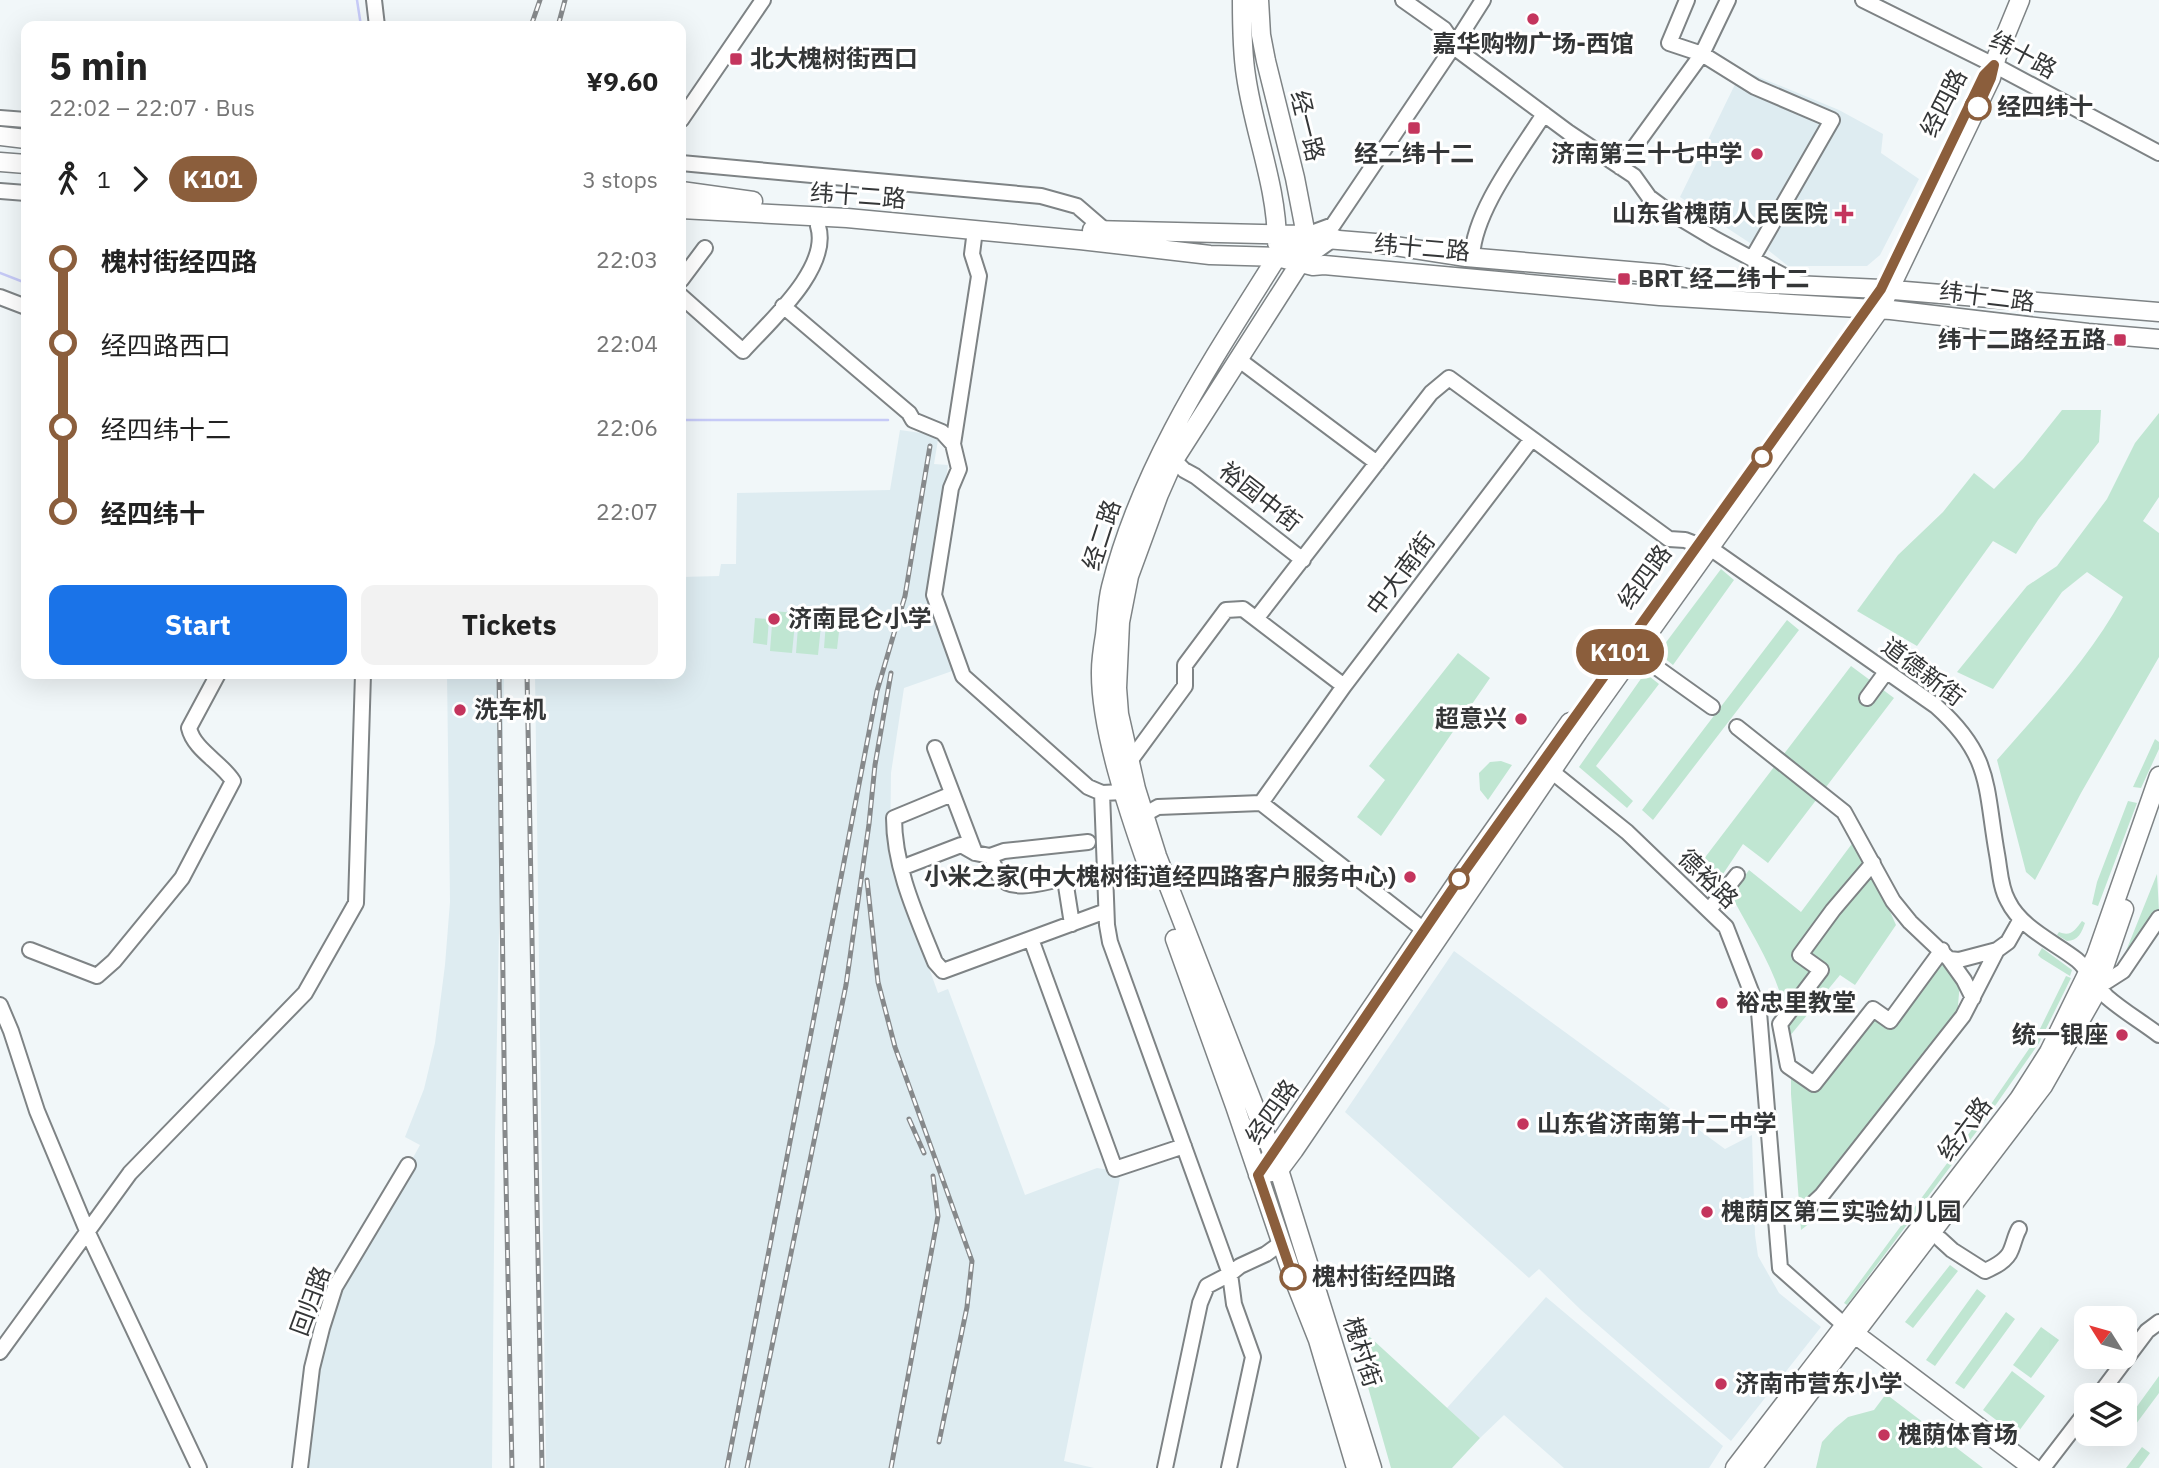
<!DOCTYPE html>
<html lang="en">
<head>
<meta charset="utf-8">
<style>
	:root { --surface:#fff; --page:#f2f2f2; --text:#222; --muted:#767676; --accent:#1a73e8 }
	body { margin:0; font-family:"IBM Plex Sans","Noto Sans SC",sans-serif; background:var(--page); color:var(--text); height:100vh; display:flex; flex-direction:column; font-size:26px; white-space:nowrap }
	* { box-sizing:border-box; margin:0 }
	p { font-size:23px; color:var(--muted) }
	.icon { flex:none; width:38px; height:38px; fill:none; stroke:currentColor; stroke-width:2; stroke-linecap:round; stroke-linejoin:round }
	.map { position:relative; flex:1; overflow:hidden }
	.details { position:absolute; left:21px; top:21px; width:665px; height:658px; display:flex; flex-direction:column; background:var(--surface); border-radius:14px; box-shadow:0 7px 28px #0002 }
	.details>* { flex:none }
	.badge { padding:0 14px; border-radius:23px; font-size:24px; line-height:46px }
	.needle { width:46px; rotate:307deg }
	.tools { position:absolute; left:2074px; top:1306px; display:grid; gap:14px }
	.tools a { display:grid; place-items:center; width:63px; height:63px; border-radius:14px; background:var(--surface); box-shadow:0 7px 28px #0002; font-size:35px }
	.map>.badge { position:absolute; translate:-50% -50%; box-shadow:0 0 0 4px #fff }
	.legs { display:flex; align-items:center; gap:10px; height:77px; padding:0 28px; font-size:23px }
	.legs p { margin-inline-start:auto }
	.summary { display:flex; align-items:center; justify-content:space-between; height:119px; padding:0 28px }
	h1 { font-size:38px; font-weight:700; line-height:52px }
	.action { display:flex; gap:14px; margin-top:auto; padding:14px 28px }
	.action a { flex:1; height:80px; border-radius:14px; background:var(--accent); color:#fff; font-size:28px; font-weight:700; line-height:80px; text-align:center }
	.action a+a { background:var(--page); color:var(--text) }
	ul { padding:0 28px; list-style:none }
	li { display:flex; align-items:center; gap:24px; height:84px; font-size:26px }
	li i { display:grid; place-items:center; width:10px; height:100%; margin:0 9px; background:currentColor }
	li i::after { content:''; width:18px; height:18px; margin:-9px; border:5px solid; border-radius:50%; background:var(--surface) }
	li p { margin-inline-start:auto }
	li:first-child i { background:linear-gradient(#0000 50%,currentColor 0) }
	li:last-child i { background:linear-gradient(currentColor 50%,#0000 0) }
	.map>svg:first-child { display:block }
</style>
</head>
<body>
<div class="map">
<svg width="2159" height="1468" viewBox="0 0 2159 1468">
	<rect width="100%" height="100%" fill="#f1f7f9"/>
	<path fill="#deecf1" d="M1742 70 1839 110 1883 134 1881 153 1919 179 1880 255 1867 266H1788L1768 250 1834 122 1756 247 1680 197Z
		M900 430 928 434 938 440 934 464 948 465 929 599 955 670 904 688 891 773 890 860 938 993 948 989 1025 1195 1097 1168 1116 1171 1120 1178 1064 1461 1094 1468H546L535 674H681V577L719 576 721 564H736L737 493 890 490Z
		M447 674H504L495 1137 492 1468H305L317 1360 333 1303 420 1145 405 1137 424 1089 435 1043 445 965 450 902Z
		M1454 951 1725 1149 1752 1135 1755 1235 1758 1256 1779 1293 1821 1327 1731 1441 1581 1310 1539 1269 1529 1278 1345 1112Z
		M1546 1297 1723 1446 1709 1468H1564L1504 1415 1480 1438 1447 1408Z"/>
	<path fill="#c0e6d2" d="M2062 410H2101L2099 442 2038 520 2016 554 1993 541 1917 646 1857 611 1898 555 1943 512 1974 473 1994 489 2023 459Z
		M2159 413V497L2143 521 2159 533V657L2081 793 2035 880 2026 872 1997 760C2042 709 2090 657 2123 597L2087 572 2062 592 1993 689 1957 672 2027 586 2057 566 2107 499 2135 443Z
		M1721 569 1734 580 1673 665 1658 653Z
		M773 611 796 613 792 653 770 651Z
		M799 614 822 616 818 655 796 653Z
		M755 618 769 619 767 645 753 643Z
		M1787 620 1799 630 1653 820 1642 810Z
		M826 622 840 623 837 649 824 648Z
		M1458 653 1490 678 1381 836 1357 817 1385 780 1369 766Z
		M1851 666 1894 698 1768 863 1743 844 1719 880 1700 864Z
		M1645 673 1659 684 1596 766 1633 801 1627 808 1579 767Z
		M2155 739 2159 742V749L2141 788 2133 787Z
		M1501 761 1512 765 1488 800 1480 790 1479 773 1490 762Z
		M2128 801 2137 803 2098 906 2092 904 2097 882Z
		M1857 837 1896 925 1855 985 1840 975 1789 1037C1786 985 1755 940 1731 895L1749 870 1801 912Z
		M2157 874 2159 911 2130 955 2126 951Z
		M2082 921 2085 923C2082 932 2078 941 2067 941L2057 935 2059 932C2071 937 2075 930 2082 921Z
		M2042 948 2072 970 2070 976 2041 958 2038 955Z
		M1942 963 1960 982 1957 1017 1830 1191 1815 1219 1801 1230 1791 1094V1063L1813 1078 1869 1018H1894Z
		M2066 976 2071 978 2039 1043 1983 1123 1980 1120 2033 1043Z
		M1976 1124 1980 1127 1847 1305 1844 1303Z
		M1950 1265 1958 1271 1913 1328 1905 1322Z
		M1977 1289 1986 1296 1935 1366 1926 1360Z
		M2006 1312 2015 1319 1964 1389 1955 1383Z
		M1348 1317 1480 1438 1452 1468H1391Z
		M2041 1327 2059 1340 2031 1378 2013 1365Z
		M2012 1371 2045 1396 2016 1435 1983 1410Z
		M2159 1376V1393L2130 1432 2125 1428V1423Z
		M1886 1394 1983 1468H1816L1822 1442 1835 1428 1848 1417 1874 1410Z
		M2142 1447 2150 1453 2139 1468H2126Z"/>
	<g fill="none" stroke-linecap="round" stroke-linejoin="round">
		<path stroke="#c6caf7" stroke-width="2.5" d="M357 0 361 26
			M0 273 26 283
			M681 420H888"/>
		<g stroke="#7e8385" stroke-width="18">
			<path id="minor" d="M374 0 377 26
				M1403 0 1444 29 1459 51 1568 132 1634 176 1649 197 1665 209 1715 239 1797 283
				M1687 0 1669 43 1702 54 1755 87 1832 120 1752 259
				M1863 0 1994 65 2159 153
				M0 118 26 120
				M681 120 763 0
				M681 163 1041 196 1077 206 1106 231
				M1620 167 1702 54 1728 0
				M0 191 26 193
				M975 230 972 254 979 276 953 444 959 469 951 488 934 595 963 676 1088 787 1102 793
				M1277 257 1306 235 1333 225 1455 44 1483 0
				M1472 258C1473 212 1520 152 1544 114
				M1300 263 1336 237
				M681 280 705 248
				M681 296 743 351C769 322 831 268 818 226
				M0 297 26 307
				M783 306 909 413 913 420 942 432 953 444
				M1238 359 1377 463
				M1174 460 1184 470 1195 476 1303 560
				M1710 548 1936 706C1992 756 1985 786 1997 854 2000 870 2000 887 2008 901 2021 928 2054 942 2077 960 2088 969 2096 986 2107 997 2123 1011 2142 1022 2159 1035
				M1256 619 1431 393 1449 378 1669 539 1685 540 1698 545
				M1635 652 1712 707
				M1867 698 1886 672
				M1737 727 1844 812 1893 901 1910 922 1949 959 1959 960 1997 950 2008 942 2021 919
				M935 748 975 853
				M1130 761 1185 686V665L1226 610 1243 609 1344 686
				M1545 766 1627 832 1726 927 1759 1012 1780 1268 1851 1331
				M1124 792 1102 793 1107 925 1110 942 1230 1274 1234 1304 1253 1357 1229 1468
				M952 794 894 818C894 868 917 917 935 962L943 971 1106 911
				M1261 803 1344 686 1531 440
				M1261 803 1424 930
				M1143 812H1149L1158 807 1261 803
				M990 856C993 863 996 871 1000 877 1012 893 1044 882 1061 879L1066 886 1072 924
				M1873 863 1833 910 1800 955 1821 970 1780 1024 1788 1066 1814 1084 1873 1009 1890 1021 1942 950
				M901 868 961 845 975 853 990 856 1004 851 1088 842
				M1709 910 1737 875
				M1031 939 1115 1169 1184 1146
				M30 950 97 976 114 961 182 878 233 781C221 762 194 750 189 728L218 674
				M1949 959 1964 980 1973 998
				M2098 987 2123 971 2159 918
				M0 1005 11 1031 37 1111 88 1233 199 1468
				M1775 1215 1807 1209 1822 1195 1963 1016 1997 950
				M1940 1239 1952 1250 1985 1271C1994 1267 2007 1261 2011 1250 2014 1243 2015 1236 2019 1229
				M0 1352 130 1173 305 993 356 903 363 674
				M2099 1395 2147 1331 2159 1322
				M300 1468 312 1368 322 1328 335 1287 408 1165
				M1165 1468 1200 1303 1207 1286 1230 1274 1240 1266 1266 1254 1281 1243
				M2043 1468 2086 1412"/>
		</g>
		<g stroke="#7e8385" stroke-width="21">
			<path id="major" d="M1242 0C1242 25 1242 51 1246 76 1254 132 1277 186 1277 243
				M1259 0 1261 35 1266 61 1295 178 1306 235 1300 263 1174 460 1159 494 1129 576 1120 622 1117 688 1119 714 1136 789 1157 856 1279 1170 1372 1468
				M0 136 26 139
				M0 162 26 164
				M681 191 753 201
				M681 209 847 218 1080 240 1210 255 1277 257 1313 266 1324 265 1660 296 1891 310 2088 333 2159 339
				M1092 230 1306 235 1314 238 1375 243 1466 257 1664 274 1704 281 1881 289 2159 312
				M1148 867C1129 813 1100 728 1101 671 1101 659 1103 647 1105 635 1107 619 1107 602 1111 587 1141 466 1211 362 1277 257
				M1175 939 1235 1106 1293 1277 1318 1340 1356 1468
				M1268 1160 1464 872 1570 722
				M1258 1175 1279 1170 1294 1150 1578 732 1880 309 1991 78 1997 56 2020 0
				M1855 1334 2033 1468
				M1735 1468 2019 1099 2049 1052 2096 956 2159 776
				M1752 1468 2043 1086 2094 996 2124 909"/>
		</g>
		<use href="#minor" stroke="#fff" stroke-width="14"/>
		<use href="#major" stroke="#fff" stroke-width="18"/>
		<g stroke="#86898b" stroke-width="5">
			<path id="rail" d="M531 26 540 0
				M558 26 565 0
				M499 674 505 1132 512 1468
				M527 674 542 1468
				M867 880 878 982 895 1047 972 1261 967 1307 939 1442
				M909 1119 924 1153
				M727 1468 877 691 905 596 930 446
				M747 1468 846 985 869 824 875 765 891 673
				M891 1468 938 1216 933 1176"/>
		</g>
		<use href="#rail" stroke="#fff" stroke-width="2.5" stroke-dasharray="8" stroke-linecap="butt"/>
	</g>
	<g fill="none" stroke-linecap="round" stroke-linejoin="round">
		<g stroke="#fff" stroke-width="16">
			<path id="line-1" d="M1293 1277 1258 1175 1464 872 1881 289 1984 75 1994 65 1991 78 1978 107"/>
		</g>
		<use href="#line-1" stroke="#8b5e3c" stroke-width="10"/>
	</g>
	<g fill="#c4355d" stroke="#fff" stroke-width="2.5">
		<circle cx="1533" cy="19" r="7"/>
		<rect x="729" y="52" width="14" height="14" rx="3.5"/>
		<rect x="1407" y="121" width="14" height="14" rx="3.5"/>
		<circle cx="1757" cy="154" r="7"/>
		<path d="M1840.5 203.5h7v7h7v7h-7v7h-7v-7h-7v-7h7z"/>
		<rect x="1617" y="272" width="14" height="14" rx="3.5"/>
		<rect x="2113" y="333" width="14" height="14" rx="3.5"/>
		<circle cx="774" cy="619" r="7"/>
		<circle cx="460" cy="710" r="7"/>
		<circle cx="1521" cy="719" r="7"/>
		<circle cx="1410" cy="877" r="7"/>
		<circle cx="1722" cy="1003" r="7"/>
		<circle cx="2122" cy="1035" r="7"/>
		<circle cx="1523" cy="1124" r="7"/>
		<circle cx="1707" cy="1212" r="7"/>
		<circle cx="1721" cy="1384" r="7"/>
		<circle cx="1884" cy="1435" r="7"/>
	</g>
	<g fill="#fff" stroke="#8b5e3c" stroke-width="3.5">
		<circle cx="1978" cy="107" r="12"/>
		<circle cx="1762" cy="457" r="9"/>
		<circle cx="1459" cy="879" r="9"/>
		<circle cx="1293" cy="1277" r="12"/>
	</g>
	<g text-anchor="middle" stroke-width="6" stroke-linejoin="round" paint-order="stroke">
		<g font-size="24" font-weight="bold" fill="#343637" stroke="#fff" text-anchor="start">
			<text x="1533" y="52" text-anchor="middle">嘉华购物广场-西馆</text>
			<text x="750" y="67">北大槐树街西口</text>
			<text x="1414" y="162" text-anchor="middle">经二纬十二</text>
			<text x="1743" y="162" text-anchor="end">济南第三十七中学</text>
			<text x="1828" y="222" text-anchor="end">山东省槐荫人民医院</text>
			<text x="1638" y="287">BRT 经二纬十二</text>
			<text x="2106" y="348" text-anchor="end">纬十二路经五路</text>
			<text x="788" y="627">济南昆仑小学</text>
			<text x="474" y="718">洗车机</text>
			<text x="1507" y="727" text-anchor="end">超意兴</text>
			<text x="1396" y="885" text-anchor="end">小米之家(中大槐树街道经四路客户服务中心)</text>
			<text x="1736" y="1011">裕忠里教堂</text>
			<text x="2108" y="1043" text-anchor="end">统一银座</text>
			<text x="1537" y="1132">山东省济南第十二中学</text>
			<text x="1721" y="1220">槐荫区第三实验幼儿园</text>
			<text x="1735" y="1392">济南市营东小学</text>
			<text x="1898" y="1443">槐荫体育场</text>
		</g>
		<g font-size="24" fill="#343637" stroke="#fff">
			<text transform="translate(2023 55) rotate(28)" y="8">纬十路</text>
			<text transform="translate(1944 103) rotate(-63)" y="8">经四路</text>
			<text transform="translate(1307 126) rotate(76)" y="8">经一路</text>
			<text transform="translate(858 196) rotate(4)" y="8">纬十二路</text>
			<text transform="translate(1422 248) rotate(5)" y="8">纬十二路</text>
			<text transform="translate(1987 297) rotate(7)" y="8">纬十二路</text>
			<text transform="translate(1260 497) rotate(38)" y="8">裕园中街</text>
			<text transform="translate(1102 535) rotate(-72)" y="8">经二路</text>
			<text transform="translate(1401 574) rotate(-53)" y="8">中大南街</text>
			<text transform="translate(1645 577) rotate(-54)" y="8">经四路</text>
			<text transform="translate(1923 672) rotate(37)" y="8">道德新街</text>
			<text transform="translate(1708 879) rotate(44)" y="8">德裕路</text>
			<text transform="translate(1272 1112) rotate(-55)" y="8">经四路</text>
			<text transform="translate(1965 1129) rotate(-53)" y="8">经六路</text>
			<text transform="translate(311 1301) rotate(-70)" y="8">回归路</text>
			<text transform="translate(1362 1352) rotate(72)" y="8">槐村街</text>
		</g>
		<g font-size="24" font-weight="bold" fill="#343637" stroke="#fff" text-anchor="start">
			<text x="1997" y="115">经四纬十</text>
			<text x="1312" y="1285">槐村街经四路</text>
		</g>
	</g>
</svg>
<div class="tools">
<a><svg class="needle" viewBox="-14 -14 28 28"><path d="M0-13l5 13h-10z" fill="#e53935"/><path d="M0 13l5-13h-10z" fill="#767676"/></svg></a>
<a><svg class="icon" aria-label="layers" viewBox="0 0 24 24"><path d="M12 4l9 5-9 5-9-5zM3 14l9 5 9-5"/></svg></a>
</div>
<b class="badge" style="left:1620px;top:652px;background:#8b5e3c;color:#fff">K101</b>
<section class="details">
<div class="summary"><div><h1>5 min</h1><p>22:02 – 22:07 · Bus</p></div><b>¥9.60</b></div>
<div class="legs"><svg class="icon" aria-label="walk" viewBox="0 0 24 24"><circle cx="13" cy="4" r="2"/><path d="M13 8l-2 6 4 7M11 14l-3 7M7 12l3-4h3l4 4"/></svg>1<svg class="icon" aria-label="forward" viewBox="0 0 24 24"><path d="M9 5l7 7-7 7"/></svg><b class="badge" style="background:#8b5e3c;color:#fff">K101</b><p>3 stops</p></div>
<ul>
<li><i style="color:#8b5e3c"></i><b>槐村街经四路</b><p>22:03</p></li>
<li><i style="color:#8b5e3c"></i><span>经四路西口</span><p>22:04</p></li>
<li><i style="color:#8b5e3c"></i><span>经四纬十二</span><p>22:06</p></li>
<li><i style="color:#8b5e3c"></i><b>经四纬十</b><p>22:07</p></li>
</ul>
<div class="action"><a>Start</a><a>Tickets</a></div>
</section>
</div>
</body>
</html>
